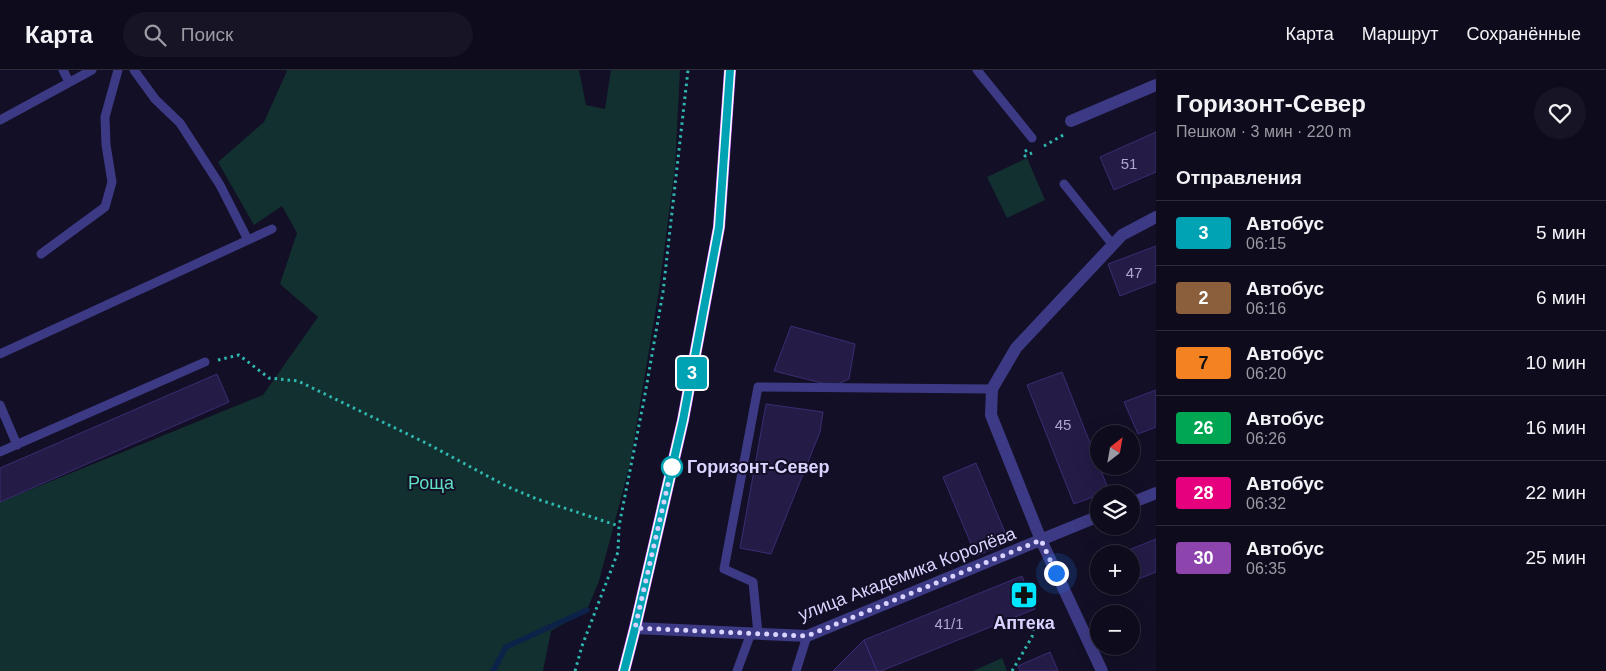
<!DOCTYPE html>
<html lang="ru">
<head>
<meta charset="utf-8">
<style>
	:root { --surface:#0e0b1c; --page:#171425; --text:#f1f3f6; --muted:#9b9ba3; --line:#2e2b3b }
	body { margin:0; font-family:Helvetica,sans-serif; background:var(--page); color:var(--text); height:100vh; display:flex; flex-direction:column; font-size:19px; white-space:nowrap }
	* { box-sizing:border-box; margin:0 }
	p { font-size:16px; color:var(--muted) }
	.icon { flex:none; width:28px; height:28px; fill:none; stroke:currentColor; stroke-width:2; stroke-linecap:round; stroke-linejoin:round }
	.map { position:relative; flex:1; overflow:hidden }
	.drawer { display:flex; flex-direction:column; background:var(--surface); width:450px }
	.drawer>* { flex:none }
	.badge { padding:0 10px; border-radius:4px; font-size:18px; line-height:32px }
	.needle { width:32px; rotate:31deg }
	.buttons { position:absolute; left:1090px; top:355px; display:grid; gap:10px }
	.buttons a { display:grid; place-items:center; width:50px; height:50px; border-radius:50%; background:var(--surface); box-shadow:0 5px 20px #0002,0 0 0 1px var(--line); font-size:25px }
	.you { position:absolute; width:25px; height:25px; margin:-12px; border:4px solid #fff; border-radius:50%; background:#1a73e8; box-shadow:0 0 0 8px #1a73e833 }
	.map>.badge { position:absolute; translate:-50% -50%; box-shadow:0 0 0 2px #fff }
	h2 { padding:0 20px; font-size:19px; line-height:45px }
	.round { display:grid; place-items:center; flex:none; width:52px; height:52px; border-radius:26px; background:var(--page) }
	.head { display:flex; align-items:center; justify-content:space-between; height:85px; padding:0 20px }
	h1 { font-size:24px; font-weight:600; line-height:38px }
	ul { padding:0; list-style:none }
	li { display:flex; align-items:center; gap:15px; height:65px; padding:0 20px; border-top:1px solid var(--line) }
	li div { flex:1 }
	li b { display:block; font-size:19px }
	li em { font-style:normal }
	li .badge { min-width:55px; font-weight:700; text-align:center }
	header { display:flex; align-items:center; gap:30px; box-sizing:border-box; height:70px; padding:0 25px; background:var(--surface); border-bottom:1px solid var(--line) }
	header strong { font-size:24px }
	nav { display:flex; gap:28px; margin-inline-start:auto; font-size:18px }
	.search { width:350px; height:45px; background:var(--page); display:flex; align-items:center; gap:12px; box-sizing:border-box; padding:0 18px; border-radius:28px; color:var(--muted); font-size:19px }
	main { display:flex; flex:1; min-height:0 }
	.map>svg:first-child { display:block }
</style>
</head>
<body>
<header>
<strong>Карта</strong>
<div class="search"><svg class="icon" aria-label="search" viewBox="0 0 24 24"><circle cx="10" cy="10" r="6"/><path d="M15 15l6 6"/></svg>Поиск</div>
<nav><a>Карта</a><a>Маршрут</a><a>Сохранённые</a></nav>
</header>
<main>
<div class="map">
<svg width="1156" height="601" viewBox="0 0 1156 601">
	<rect width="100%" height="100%" fill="#130f26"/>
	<path fill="#12302f" d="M285 0H579L586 35 605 39 611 0H680L675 97 659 220 630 394 599 511 587 540 551 561 543 601H0V432L263 325 318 247 280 214 297 163 282 136 254 155 218 92 264 52 287 1Z
		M1027 88 1045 130 1007 148 987 107Z
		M1002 588 1007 601H973Z"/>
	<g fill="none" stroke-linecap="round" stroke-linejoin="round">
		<path stroke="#0c2248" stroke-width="5.5" d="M493 601 506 577 587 540"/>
	</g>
	<path fill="#241b47" stroke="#3b2d73" d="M1156 62V102L1114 120 1100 87Z
		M1156 176V212L1120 226 1108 194Z
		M791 256 855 274 849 309 834 316 774 301Z
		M1062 302 1109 421 1074 434 1027 315Z
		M217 304 229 332 0 432V398Z
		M1156 320V357L1138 364 1124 332Z
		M766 334 823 342 820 362 771 484 740 478Z
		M976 393 1009 472 976 486 943 407Z
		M1156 469V502L1131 512V484H1119Z
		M1022 506 1035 539 881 601H877L864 570Z
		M864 570 877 601H833Z
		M1050 582 1058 601H1020L1018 596Z"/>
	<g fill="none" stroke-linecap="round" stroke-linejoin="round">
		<path stroke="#2fb8b0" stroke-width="3" stroke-dasharray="2.5 4" stroke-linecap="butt" d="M1044 76 1065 64
			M1027 80 1024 82 1025 86 1032 83
			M218 290 239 285 269 308 298 311 426 373 506 416 537 429 619 456
			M575 601 582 576 618 482 619 456 644 330 663 222 688 0
			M1012 601 1032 567 1034 552"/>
		<path stroke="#3d3a85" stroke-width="9" d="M63 0 69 12
			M134 0 155 29 180 53 220 115 248 170
			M977 0 1032 68
			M0 50 92 0
			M1064 114 1113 175
			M41 184 105 137 112 112 106 75 105 47 118 0
			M0 284 272 159
			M0 335 17 375
			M0 382 205 292
			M758 564 753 512 724 499 758 317 992 319
			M737 601 751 563
			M796 601 807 566"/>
		<path stroke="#3d3a85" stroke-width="12" d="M1071 51 1156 15
			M1131 433 1156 423
			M635 558 807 566 1099 446
			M1102 601 1041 470 991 345 992 319 1016 278 1122 165 1156 147"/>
		<path stroke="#c25bff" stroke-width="12" d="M624 601 635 558 683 350 719 157 730 0"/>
	</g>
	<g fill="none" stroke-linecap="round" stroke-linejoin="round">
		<g stroke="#fff" stroke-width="11">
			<path id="line" d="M624 601 635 558 683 350 719 157 730 0"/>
		</g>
		<use href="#line" stroke="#00a3b4" stroke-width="8"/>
		<path stroke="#d9d4ff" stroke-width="5" stroke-dasharray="0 9" d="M672 397 635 558 807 566 1041 470 1056 503"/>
	</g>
	<defs>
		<g id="pharmacy-square" transform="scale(1.4375)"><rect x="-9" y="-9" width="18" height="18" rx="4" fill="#00e5ff" stroke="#130f26"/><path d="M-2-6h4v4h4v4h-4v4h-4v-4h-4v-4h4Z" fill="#111"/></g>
	</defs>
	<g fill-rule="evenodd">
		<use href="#pharmacy-square" x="1024" y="525"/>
	</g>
	<circle fill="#fff" stroke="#00a3b4" stroke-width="2.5" cx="672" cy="397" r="10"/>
	<g text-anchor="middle" stroke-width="4" stroke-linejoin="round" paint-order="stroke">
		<g font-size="15" fill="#aca6d1">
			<text x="1129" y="99">51</text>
			<text x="1134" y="208">47</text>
			<text x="1063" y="360">45</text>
			<text x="949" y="559">41/1</text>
		</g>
		<g font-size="18" font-weight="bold" fill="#d9d4ff" stroke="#130f26" text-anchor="start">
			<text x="687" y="403">Горизонт-Север</text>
		</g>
		<g font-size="18" fill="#5fe0c0" stroke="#130f26">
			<text x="431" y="419">Роща</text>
		</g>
		<g font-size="18" fill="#d9d4ff" stroke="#130f26">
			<text transform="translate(907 504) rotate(-21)" y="6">улица Академика Королёва</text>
		</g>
		<g font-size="18" font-weight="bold" fill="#d9d4ff" stroke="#130f26">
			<text x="1024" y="559">Аптека</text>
		</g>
	</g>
</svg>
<div class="buttons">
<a><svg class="needle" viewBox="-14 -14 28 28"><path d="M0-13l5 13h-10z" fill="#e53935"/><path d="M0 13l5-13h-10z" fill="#9b9ba3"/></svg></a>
<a><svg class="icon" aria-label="layers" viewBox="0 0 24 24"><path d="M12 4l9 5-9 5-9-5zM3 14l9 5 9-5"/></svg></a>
<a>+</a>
<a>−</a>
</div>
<div class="you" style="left:1056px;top:503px"></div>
<b class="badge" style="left:692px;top:303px;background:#00a3b4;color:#fff">3</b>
</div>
<section class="drawer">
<div class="head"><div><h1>Горизонт-Север</h1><p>Пешком · 3 мин · 220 m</p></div><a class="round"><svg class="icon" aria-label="heart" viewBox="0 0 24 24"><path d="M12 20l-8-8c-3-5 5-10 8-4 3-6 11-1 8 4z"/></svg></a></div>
<h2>Отправления</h2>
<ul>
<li><span class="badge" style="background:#00a3b4;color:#fff">3</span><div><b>Автобус</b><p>06:15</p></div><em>5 мин</em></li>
<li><span class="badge" style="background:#8b5e3c;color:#fff">2</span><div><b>Автобус</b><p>06:16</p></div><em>6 мин</em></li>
<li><span class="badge" style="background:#f58220;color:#111">7</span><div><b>Автобус</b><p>06:20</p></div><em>10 мин</em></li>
<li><span class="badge" style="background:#00a651;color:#fff">26</span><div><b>Автобус</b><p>06:26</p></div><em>16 мин</em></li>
<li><span class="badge" style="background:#e6007e;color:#fff">28</span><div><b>Автобус</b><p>06:32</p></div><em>22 мин</em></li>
<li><span class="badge" style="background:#8e44ad;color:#fff">30</span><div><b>Автобус</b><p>06:35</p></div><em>25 мин</em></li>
</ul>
</section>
</main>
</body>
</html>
